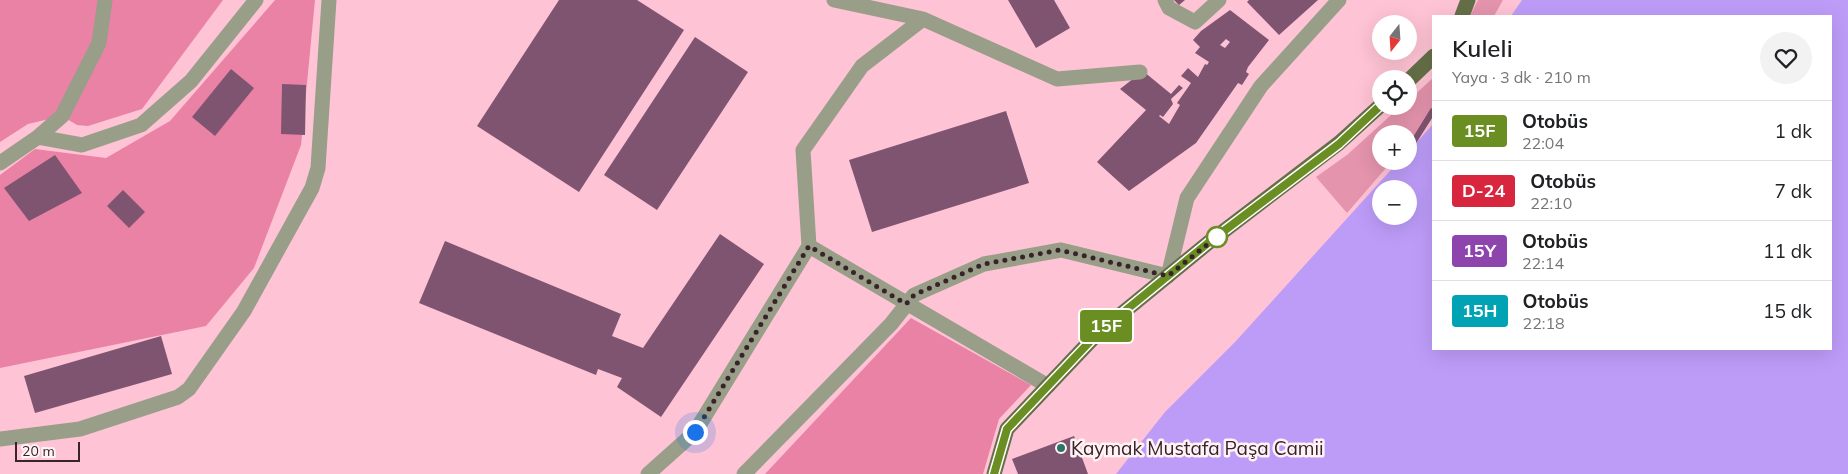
<!DOCTYPE html>
<html lang="tr">
<head>
<meta charset="utf-8">
<style>
	:root { --surface:#fff; --page:#f2f2f2; --text:#202124; --muted:#757577; --line:#e0e0e0 }
	body { margin:0; font-family:Mulish,sans-serif; background:var(--page); color:var(--text); height:100vh; display:flex; flex-direction:column; font-size:19px; white-space:nowrap }
	* { box-sizing:border-box; margin:0 }
	p { font-size:16px; color:var(--muted) }
	.icon { flex:none; width:28px; height:28px; fill:none; stroke:currentColor; stroke-width:2; stroke-linecap:round; stroke-linejoin:round }
	.map { position:relative; flex:1; overflow:hidden }
	.panel { position:absolute; left:1432px; top:15px; width:400px; height:335px; display:flex; flex-direction:column; background:var(--surface); border-radius:0px; box-shadow:0 5px 20px #0002 }
	.panel>* { flex:none }
	.badge { padding:0 10px; border-radius:4px; font-size:18px; line-height:32px }
	.needle { width:32px; rotate:197deg }
	.fabs { position:absolute; left:1372px; top:15px; display:grid; gap:10px }
	.fabs a { display:grid; place-items:center; width:45px; height:45px; border-radius:50%; background:var(--surface); box-shadow:0 5px 20px #0002; font-size:25px }
	.scale { position:absolute; left:15px; bottom:12px; width:65px; box-sizing:border-box; padding-left:5px; border:2px solid #39232a; border-top:0; font-size:14px; line-height:18px; white-space:nowrap; color:#39232a; -webkit-text-stroke:4px #fff3f6; paint-order:stroke }
	.you { position:absolute; width:25px; height:25px; margin:-12px; border:4px solid #fff; border-radius:50%; background:#1a73e8; box-shadow:0 0 0 8px #1a73e833 }
	.map>.badge { position:absolute; translate:-50% -50%; box-shadow:0 0 0 2px #fff }
	.round { display:grid; place-items:center; flex:none; width:52px; height:52px; border-radius:26px; background:var(--page) }
	.overview { display:flex; align-items:center; justify-content:space-between; height:85px; padding:0 20px }
	h1 { font-size:24px; font-weight:600; line-height:38px }
	ul { padding:0; list-style:none }
	li { display:flex; align-items:center; gap:15px; height:60px; padding:0 20px; border-top:1px solid var(--line) }
	li div { flex:1 }
	li b { display:block; font-size:19px }
	li em { font-style:normal }
	li .badge { min-width:55px; font-weight:700; text-align:center }
	.map>svg:first-child { display:block }
</style>
</head>
<body>
<div class="map">
<svg width="1848" height="474" viewBox="0 0 1848 474">
	<rect width="100%" height="100%" fill="#fec3d4"/>
	<path fill="#e494ad" d="M1478 0H1503L1494 16H1470Z
		M1434 77V115L1409 143V134H1381V161H1392L1347 213 1316 177 1347 155 1401 106H1409V100Z"/>
	<path fill="#ea82a5" d="M0 0H223L142 109 88 126 77 125 62 116 28 124 0 142Z
		M275 0H315L301 145 254 268 206 326 0 368V175L35 149 106 158 170 121Z
		M911 318 1031 385 999 419 983 474H765Z"/>
	<path fill="#bd9cf8" fill-rule="evenodd" d="M1522 0H1848V474H1116L1165 412 1236 341 1399 161H1409V151L1434 123V349H1831V16H1511ZM1381 189H1409V216H1381Z"/>
	<path fill="#7f5471" fill-rule="evenodd" d="M559 0H637L684 30 579 192 477 126Z
		M1008 0H1054L1070 28 1036 48Z
		M1174 0H1185L1179 5Z
		M1249 0H1318L1279 35 1247 2Z
		M1230 10 1269 40 1248 67 1246 72 1249 74 1242 85 1238 83 1196 143 1129 191 1097 162 1146 110 1120 89 1143 71 1171 94 1179 85 1183 88 1171 99 1173 104 1163 117 1160 115 1159 116 1169 124 1180 105 1177 103 1191 83 1181 76 1188 68 1198 77 1205 64 1207 65 1209 62 1195 53 1200 47 1193 40 1201 31ZM1226 39 1230 42 1225 48 1220 45Z
		M695 37 748 72 657 210 604 175Z
		M231 69 254 88 215 136 192 117Z
		M282 84 306 85 305 135 281 134Z
		M1431 108 1434 110V115L1415 145 1410 142Z
		M1006 111 1029 183 872 232 849 160Z
		M55 155 82 193 29 221 4 188Z
		M123 190 145 212 129 228 107 206Z
		M720 234 764 264 661 417 617 387 622 378 598 369 596 375 419 303 445 241 621 314 612 336 643 348Z
		M161 336 172 374 35 413 24 376Z
		M1074 436 1088 474H1018L1012 459Z"/>
	<g fill="none" stroke-linecap="round" stroke-linejoin="round">
		<path stroke="#989e88" stroke-width="15" d="M834 0 923 19
			M1165 0 1169 8 1195 22 1219 0
			M38 137 82 145 141 125 191 81 256 0
			M0 163 38 137 62 116 99 43 105 0
			M1048 386 809 246 803 150 862 66 923 19 1057 79 1140 72
			M0 439 80 429 178 397 189 389 244 311 312 188 318 168 329 0
			M648 474 695 432 809 246
			M744 474 891 324 914 295 984 264 1061 250 1168 276 1187 198 1261 86 1339 0"/>
		<path stroke="#656f47" stroke-width="15" d="M1462 16 1468 0
			M1409 80 1434 56
			M994 474 1007 429 1098 333 1208 243 1339 143 1381 105"/>
	</g>
	<g fill="none" stroke-linecap="round" stroke-linejoin="round">
		<g stroke="#fff" stroke-width="11">
			<path id="line" d="M994 474 1007 429 1098 333 1208 243 1339 144 1381 105"/>
		</g>
		<use href="#line" stroke="#6b8e23" stroke-width="8"/>
		<path stroke="#39232a" stroke-width="5" stroke-dasharray="0 9" d="M695 432 809 246 906 304 914 295 984 264 1060 250 1168 276 1224 231 1217 237"/>
	</g>
	<circle fill="#fff" stroke="#6b8e23" stroke-width="2.5" cx="1217" cy="237" r="10"/>
	<circle fill="#2f7367" stroke="#fff3f6" stroke-width="2" cx="1061" cy="448" r="5"/>
	<g text-anchor="middle" stroke-width="5" stroke-linejoin="round" paint-order="stroke">
		<g font-size="19" fill="#39232a" stroke="#fff3f6" text-anchor="start">
			<text x="1071" y="455">Kaymak Mustafa Paşa Camii</text>
		</g>
	</g>
</svg>
<div class="fabs">
<a><svg class="needle" viewBox="-14 -14 28 28"><path d="M0-13l5 13h-10z" fill="#e53935"/><path d="M0 13l5-13h-10z" fill="#757577"/></svg></a>
<a><svg class="icon" aria-label="locate" viewBox="0 0 24 24"><circle cx="12" cy="12" r="6"/><path d="M12 2v4M12 18v4M2 12h4M18 12h4"/></svg></a>
<a>+</a>
<a>−</a>
</div>
<div class="scale">20 m</div>
<div class="you" style="left:695px;top:432px"></div>
<b class="badge" style="left:1106px;top:326px;background:#6b8e23;color:#fff">15F</b>
<section class="panel">
<div class="overview"><div><h1>Kuleli</h1><p>Yaya · 3 dk · 210 m</p></div><a class="round"><svg class="icon" aria-label="heart" viewBox="0 0 24 24"><path d="M12 20l-8-8c-3-5 5-10 8-4 3-6 11-1 8 4z"/></svg></a></div>
<ul>
<li><span class="badge" style="background:#6b8e23;color:#fff">15F</span><div><b>Otobüs</b><p>22:04</p></div><em>1 dk</em></li>
<li><span class="badge" style="background:#d7263d;color:#fff">D-24</span><div><b>Otobüs</b><p>22:10</p></div><em>7 dk</em></li>
<li><span class="badge" style="background:#8e44ad;color:#fff">15Y</span><div><b>Otobüs</b><p>22:14</p></div><em>11 dk</em></li>
<li><span class="badge" style="background:#00a3b4;color:#fff">15H</span><div><b>Otobüs</b><p>22:18</p></div><em>15 dk</em></li>
</ul>
</section>
</div>
</body>
</html>
